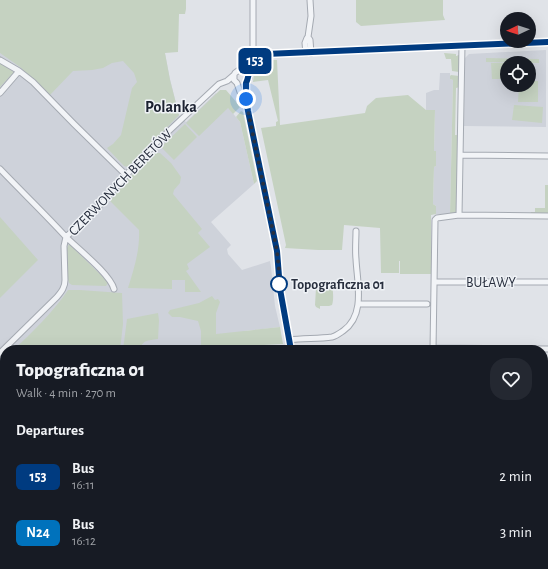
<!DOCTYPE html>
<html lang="en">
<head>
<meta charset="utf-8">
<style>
	:root { --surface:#171b24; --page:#242831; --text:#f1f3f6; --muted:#9ea1a6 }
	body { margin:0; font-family:"Alegreya Sans",sans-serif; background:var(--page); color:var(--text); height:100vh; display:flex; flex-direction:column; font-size:15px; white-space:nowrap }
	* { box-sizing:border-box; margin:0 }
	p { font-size:13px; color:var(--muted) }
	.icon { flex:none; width:22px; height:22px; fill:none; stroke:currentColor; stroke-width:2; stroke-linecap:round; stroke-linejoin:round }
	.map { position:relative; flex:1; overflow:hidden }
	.details { position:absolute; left:0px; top:345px; width:548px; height:224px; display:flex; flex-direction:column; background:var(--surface); border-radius:16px 16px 0 0; box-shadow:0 4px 16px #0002 }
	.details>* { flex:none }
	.badge { padding:0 8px; border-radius:6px; font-size:14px; line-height:26px }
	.needle { width:26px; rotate:266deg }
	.controls { position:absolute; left:500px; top:12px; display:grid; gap:8px }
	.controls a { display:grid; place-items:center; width:36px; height:36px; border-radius:50%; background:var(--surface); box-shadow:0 4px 16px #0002; font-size:20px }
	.you { position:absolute; width:20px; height:20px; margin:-10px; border:3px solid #fff; border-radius:50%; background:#1a73e8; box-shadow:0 0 0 6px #1a73e833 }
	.map>.badge { position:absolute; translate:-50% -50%; box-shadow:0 0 0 2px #fff }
	h2 { padding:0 16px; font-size:15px; line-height:36px }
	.round { display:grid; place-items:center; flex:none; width:42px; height:42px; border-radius:16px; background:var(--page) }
	.headline { display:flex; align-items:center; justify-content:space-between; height:68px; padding:0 16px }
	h1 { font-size:19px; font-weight:800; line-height:30px }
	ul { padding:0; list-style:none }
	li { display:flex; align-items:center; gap:12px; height:56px; padding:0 16px }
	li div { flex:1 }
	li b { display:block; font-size:15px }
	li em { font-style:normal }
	li .badge { min-width:44px; font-weight:700; text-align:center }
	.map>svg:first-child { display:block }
</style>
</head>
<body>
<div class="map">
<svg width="548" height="569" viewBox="0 0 548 569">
	<rect width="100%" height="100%" fill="#e0e3e8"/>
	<path fill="#ced2da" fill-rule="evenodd" d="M0 0 162 39 170 79 179 115 186 122 216 93 240 122 254 184 211 222 231 245 227 249 228 254 242 270 270 261 271 267 275 306 280 327 244 331 247 350H5V472H0Z
		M546 50V127L464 126 465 58 469 54ZM507 63H529V85H507Z
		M440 73H450V79L453 80 450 214H436V206L433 204 434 167 436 166V151H434L435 110H426V93L434 90H439Z"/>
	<path fill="#c5d2c1" d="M0 0H186V9L185 14H179L178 52 165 53 170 80 179 115 128 167 124 166 107 148 113 144 121 135 132 88 137 82 134 73 123 61 112 63 103 68 92 70 73 71 50 95 20 67 0 53Z
		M356 0H443V15L445 20 361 26 356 22Z
		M444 53 456 54V56H457L458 55H460L459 72 452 71 451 59H446Z
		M486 58 539 59V63L486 62Z
		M263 60H277L280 125 365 113 367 106 376 98 408 95 426 110H435L434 151H436V166L434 167 433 204 436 206V214L431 215V274H400V261H399V273H381L380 228 344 225 342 250H318L285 248 286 245 261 128 276 126V122L278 121 268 80 253 82C255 70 252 68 263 60Z
		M0 63 14 72 0 87Z
		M491 63H507V79H492Z
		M451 75 459 76 460 77V87L456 88 455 135H458L457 212 456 213 450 214 453 80 450 79V76Z
		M529 81H538V102H518L519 85H529Z
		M220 90H226L238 104 240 107 233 114 228 108 199 136 186 123Z
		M514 105 543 107 542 123 512 120Z
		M241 111 243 112 257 181 254 184 240 122 236 117Z
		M185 124 197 137 174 160 161 147Z
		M155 153H160L171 163 181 177 180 183 174 190 173 194 202 229 198 233 210 247 187 264 189 269 186 271 201 292H185V280H172V289L128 288C134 269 140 250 139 230L110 201 129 178Z
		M545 185H548V214H531V212H535V208H545Z
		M0 217 38 260 0 298Z
		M69 244 106 280 108 283 106 286 72 285 69 283 68 279 67 248Z
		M318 284H332C333 291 334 299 332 305L329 306H320V309L316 307 315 305 316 288Z
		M68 290H80L122 293 123 324 120 350H13C32 333 54 311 68 290Z
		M212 296 215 300 218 299 220 302 216 313V334L280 327 283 344 247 346V350H201V331L198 321 180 317H172L168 313 170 310 199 303Z
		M158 313 159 320 158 339C147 341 144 339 139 350H123L127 319Z
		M5 356V404L0 397V361Z
		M32 564H56L59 568 35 569Z"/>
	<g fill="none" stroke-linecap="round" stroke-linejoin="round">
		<g stroke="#a5aab2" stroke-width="7">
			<path id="minor" d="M253 0V52L255 59
				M308 37 310 40 311 53
				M306 53 305 43 307 38 308 37 311 16 310 0
				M265 55 255 61 251 66 249 78 246 83V92L248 111 277 251 279 289 291 350
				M0 60 19 71 33 82 74 124 126 175
				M0 93 19 71
				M248 111 243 101 237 83 234 80V75L235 73 239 70 249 59 258 55 408 47 548 42
				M460 155 548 156
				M0 169C22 192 45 214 66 237 78 249 110 274 114 289
				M459 215 462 45
				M434 282H548
				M358 304H427
				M289 340C303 338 318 339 332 337 336 336 340 333 343 331 366 315 357 282 356 259 355 250 356 240 356 231
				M433 348 548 349
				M433 350 435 220 437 218 459 215 548 216
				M0 353 57 297C62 291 65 287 65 280L64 246 66 237 102 203 126 175 155 144 219 84 227 81 234 75
				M543 401H548
				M0 414 5 420
				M0 477H5
				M543 482H548
				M89 564 93 569
				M163 564 168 569
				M177 564 182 569
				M263 564 270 569
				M0 569 5 564
				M248 569 251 564
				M311 569V564
				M371 569V564
				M432 569V564
				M492 569V564"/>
		</g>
		<use href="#minor" stroke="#f2f4f7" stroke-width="5"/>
	</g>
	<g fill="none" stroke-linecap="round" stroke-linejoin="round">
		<g stroke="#fff" stroke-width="9">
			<path id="line" d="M291 350 280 289 277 251 248 111 246 99V83C248 79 248 77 249 73 251 62 256 60 266 54L404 48 548 42"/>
		</g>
		<use href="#line" stroke="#003b80" stroke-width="6"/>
		<path stroke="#29303f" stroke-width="4" stroke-dasharray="0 7.2" d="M246 99 248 111 277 251 279 270V284"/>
	</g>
	<circle fill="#fff" stroke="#003b80" stroke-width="2" cx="279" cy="284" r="8"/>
	<g text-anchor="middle" stroke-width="3" stroke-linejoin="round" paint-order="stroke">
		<g font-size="14" fill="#29303f" stroke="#eff2f6">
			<text transform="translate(120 182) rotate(-46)" y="5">CZERWONYCH BERETÓW</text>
			<text x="491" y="287">BUŁAWY</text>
		</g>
		<g font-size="14" font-weight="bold" fill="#29303f" stroke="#eff2f6" text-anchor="start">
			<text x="291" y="289">Topograficzna 01</text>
		</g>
		<g font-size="16" font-weight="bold" fill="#1b2130" stroke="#eff2f6">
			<text x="171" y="112">Polanka</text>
		</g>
	</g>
</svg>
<div class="controls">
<a><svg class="needle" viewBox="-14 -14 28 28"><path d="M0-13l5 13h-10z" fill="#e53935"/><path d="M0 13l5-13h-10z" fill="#9ea1a6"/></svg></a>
<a><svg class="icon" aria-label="locate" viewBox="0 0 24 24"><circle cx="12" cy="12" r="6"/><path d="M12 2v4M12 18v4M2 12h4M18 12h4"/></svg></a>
</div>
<div class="you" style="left:246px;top:99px"></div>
<b class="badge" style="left:255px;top:61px;background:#003b80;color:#fff">153</b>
<section class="details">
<div class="headline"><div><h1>Topograficzna 01</h1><p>Walk · 4 min · 270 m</p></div><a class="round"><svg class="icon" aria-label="heart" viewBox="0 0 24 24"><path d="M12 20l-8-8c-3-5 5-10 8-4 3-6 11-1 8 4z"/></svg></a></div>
<h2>Departures</h2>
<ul>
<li><span class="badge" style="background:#003b80;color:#fff">153</span><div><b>Bus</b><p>16:11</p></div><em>2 min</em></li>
<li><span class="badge" style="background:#0072bc;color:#fff">N24</span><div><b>Bus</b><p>16:12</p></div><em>3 min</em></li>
</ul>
</section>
</div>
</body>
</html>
